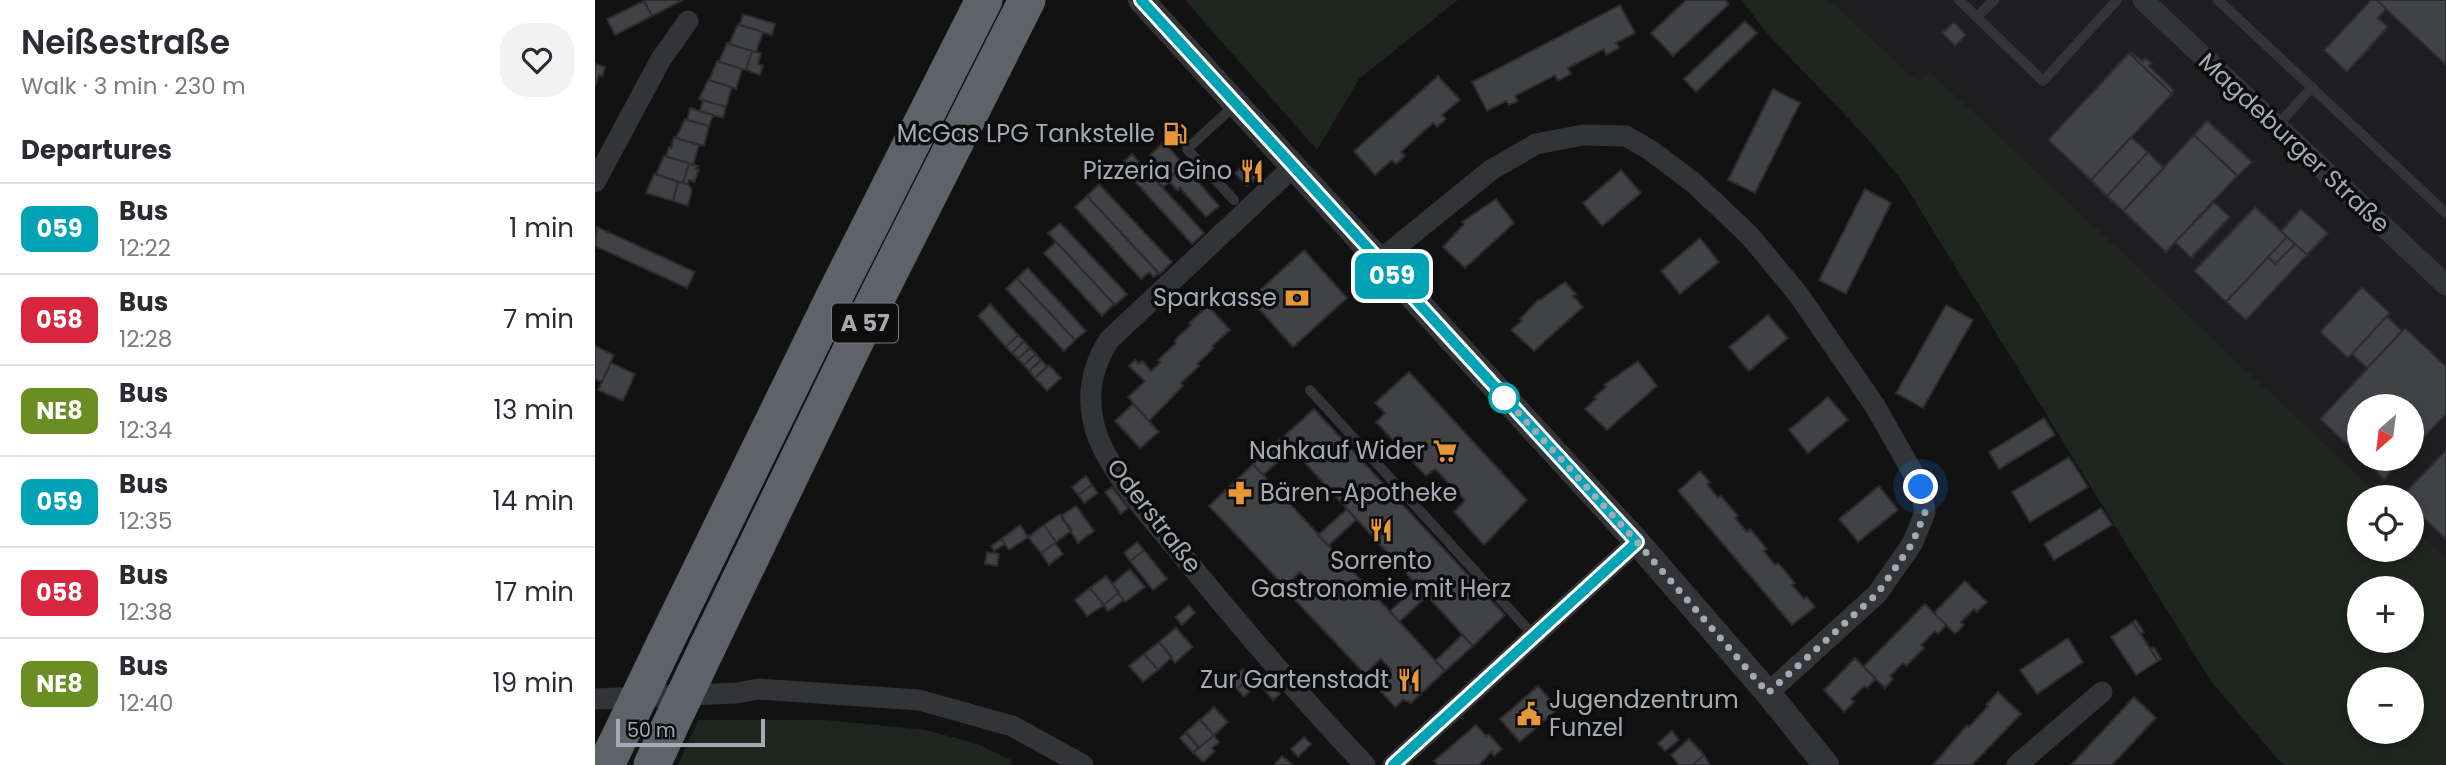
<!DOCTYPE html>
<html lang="en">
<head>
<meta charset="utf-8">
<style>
	:root { --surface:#fff; --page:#f2f2f3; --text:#2b2b33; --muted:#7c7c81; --line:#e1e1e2 }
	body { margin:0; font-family:Poppins,sans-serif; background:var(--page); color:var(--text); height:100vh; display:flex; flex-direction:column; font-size:26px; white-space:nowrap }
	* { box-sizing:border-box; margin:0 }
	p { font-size:23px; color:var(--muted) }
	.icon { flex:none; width:38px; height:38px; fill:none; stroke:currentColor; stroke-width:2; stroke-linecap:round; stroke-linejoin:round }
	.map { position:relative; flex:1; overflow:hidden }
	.drawer { display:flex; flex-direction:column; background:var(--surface); width:595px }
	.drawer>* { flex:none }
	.badge { padding:0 14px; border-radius:10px; font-size:24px; line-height:46px }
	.needle { width:46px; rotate:208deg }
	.fabs { position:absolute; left:1752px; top:394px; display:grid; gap:14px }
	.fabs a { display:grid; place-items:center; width:77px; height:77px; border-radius:50%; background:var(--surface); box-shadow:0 4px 10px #0003; font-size:35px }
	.scale { position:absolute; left:21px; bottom:18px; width:149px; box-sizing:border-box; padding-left:7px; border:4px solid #a4aab3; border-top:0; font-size:19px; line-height:24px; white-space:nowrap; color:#a4aab3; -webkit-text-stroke:5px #0d0d0e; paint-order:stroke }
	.you { position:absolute; width:35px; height:35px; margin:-18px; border:5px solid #fff; border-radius:50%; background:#1a73e8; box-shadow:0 0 0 10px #1a73e833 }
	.map>.badge { position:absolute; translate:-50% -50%; box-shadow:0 0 0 4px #fff }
	h2 { padding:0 21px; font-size:26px; line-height:63px }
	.round { display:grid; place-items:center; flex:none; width:74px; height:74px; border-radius:28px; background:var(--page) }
	.summary { display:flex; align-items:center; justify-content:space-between; height:119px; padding:0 21px }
	h1 { font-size:33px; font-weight:600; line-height:52px }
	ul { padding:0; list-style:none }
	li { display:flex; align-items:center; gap:21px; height:91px; padding:0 21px; border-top:2px solid var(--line) }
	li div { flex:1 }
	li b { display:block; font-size:26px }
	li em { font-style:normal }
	li .badge { min-width:77px; font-weight:700; text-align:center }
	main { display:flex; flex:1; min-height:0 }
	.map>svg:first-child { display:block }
</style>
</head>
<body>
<main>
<section class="drawer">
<div class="summary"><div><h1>Neißestraße</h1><p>Walk · 3 min · 230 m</p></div><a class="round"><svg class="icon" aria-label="heart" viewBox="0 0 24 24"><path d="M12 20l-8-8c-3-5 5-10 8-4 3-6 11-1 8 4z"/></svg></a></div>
<h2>Departures</h2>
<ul>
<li><span class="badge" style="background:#00a3b4;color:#fff">059</span><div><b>Bus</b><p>12:22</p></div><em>1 min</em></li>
<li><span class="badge" style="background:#d7263d;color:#fff">058</span><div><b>Bus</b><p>12:28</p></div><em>7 min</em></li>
<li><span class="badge" style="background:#6b8e23;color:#fff">NE8</span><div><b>Bus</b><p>12:34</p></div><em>13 min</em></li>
<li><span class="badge" style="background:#00a3b4;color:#fff">059</span><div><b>Bus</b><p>12:35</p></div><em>14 min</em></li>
<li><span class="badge" style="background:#d7263d;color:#fff">058</span><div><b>Bus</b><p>12:38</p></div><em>17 min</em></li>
<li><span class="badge" style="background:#6b8e23;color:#fff">NE8</span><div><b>Bus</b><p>12:40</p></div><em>19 min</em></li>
</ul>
</section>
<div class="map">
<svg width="1851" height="765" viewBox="0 0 1851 765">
	<rect width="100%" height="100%" fill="#121213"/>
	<path fill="#1e1e20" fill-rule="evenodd" d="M1234 0H1851V562L1817 529 1816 497H1782L1335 71 1325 83ZM1764 406H1816V458H1764Z"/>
	<path fill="#1e261f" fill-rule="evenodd" d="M590 0H863L764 79 722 150Z
		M1147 0H1234L1324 82 1335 71 1785 497H1764V550H1816L1817 527 1851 559V765H1688L1615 680 1308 182 1271 137 1168 29ZM1764 588H1816V640H1764ZM1764 679H1816V732H1764Z
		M103 720H231L331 730 382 744 418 761 415 765H83Z"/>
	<path fill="#414246" stroke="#2c2c2f" stroke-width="2" d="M51 0H88L57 16 49 1Z
		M1091 0H1130L1134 4 1078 56 1056 33Z
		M1776 0H1782L1791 9 1783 18 1793 27 1752 72 1729 50Z
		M1782 0H1851V65L1791 9Z
		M49 1 57 16 20 35 12 19Z
		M1025 5 1040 33 1021 43 1024 48 1011 55 1009 49 973 68 976 74 963 81 960 75 920 96 923 101 914 105 911 101 892 111 877 82Z
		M148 14 180 24 177 35 145 25Z
		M1150 21 1162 33 1101 92 1089 79Z
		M1359 22 1371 35 1360 46 1347 33Z
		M143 24 168 32 161 52 134 44Z
		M132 43 157 51 151 70 124 62Z
		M157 51 166 53 163 64 168 66 165 75 151 70Z
		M1535 52 1548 61 1550 58 1557 63 1554 66 1578 89V92L1577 94 1534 53Z
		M1534 53 1577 94 1496 180 1453 140Z
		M122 61 147 69 141 89 114 80Z
		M0 64 10 67 7 76 4 75 0 86Z
		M843 76 865 100 847 115 851 119 842 127 838 123 806 152 810 156 801 164 797 160 780 175 759 151Z
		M113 80 137 87 131 107 104 99Z
		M1178 89 1205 103 1160 193 1133 180Z
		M108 100 131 107 128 118 105 111Z
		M95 108 118 115 114 126 92 120Z
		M90 119 114 126 109 146 81 138Z
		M1612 120 1657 162 1643 176 1599 135Z
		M1599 135 1642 176 1571 252 1528 211Z
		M79 137 104 145 98 165 71 156 74 147 76 148Z
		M1536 137 1553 152 1512 196 1496 180Z
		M569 142 589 165 575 177 555 155Z
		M1553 152 1569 168 1528 211 1512 196Z
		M537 154 609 233 597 244 525 165Z
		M69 156 94 163 88 183 61 174Z
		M654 160 666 173 652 186 640 173Z
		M94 163 103 166 101 169 104 170 99 182 94 180 93 184 88 183Z
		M589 165 624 206 611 217 585 188 583 191 573 180Z
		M561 169 573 183 568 187 556 174Z
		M1026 170 1046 193 1007 226 988 203Z
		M59 174 83 182 78 201 51 193Z
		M83 182 93 184 97 190 93 206 78 201Z
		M504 184 577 262 565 274 492 196Z
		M1270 189 1296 203 1251 294 1224 280Z
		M492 196 563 273 559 277 554 272 546 279 480 207Z
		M901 199 919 223 870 268 848 247 869 224 867 222Z
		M1619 202 1635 217 1596 258 1580 242Z
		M1660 207 1692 237 1631 302 1599 271Z
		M1706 209 1733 233 1712 255 1686 231Z
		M465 223 532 294 520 305 453 233Z
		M2 227 100 272 92 288 0 246Z
		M1692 237 1700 244 1680 264 1673 257Z
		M1105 238 1124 262 1085 294 1066 271Z
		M461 242 519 304 507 316 449 253Z
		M1700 244 1712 255 1651 320 1631 302 1673 257 1680 264Z
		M709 250 752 298 698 347 655 299Z
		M433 268 491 331 480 340 422 278Z
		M422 278 480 340 469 351 411 289Z
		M970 282 981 294 978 296 988 307 939 351 916 330 927 321 925 319 944 299 945 300Z
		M1767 287 1795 313 1753 358 1725 332Z
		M395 304 423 335 411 347 383 316Z
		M1351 305 1378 320 1328 408 1301 393Z
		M613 306 635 330 617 346 619 348 602 364 604 366 586 383 588 386 554 421 533 397 550 381 534 366 540 360 544 364 547 361 556 371 566 362 563 360 581 343 579 341 596 325 594 323Z
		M1173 315 1193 338 1154 371 1134 347Z
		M1792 316 1807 331 1772 368 1757 354Z
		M1810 328 1851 366V414L1816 451V406H1764V456L1725 419Z
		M423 335 429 341 417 353 411 347Z
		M429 341 435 348 423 359 417 353Z
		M0 346 19 355 7 382 0 379Z
		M435 348 441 354 429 365 423 359Z
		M441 354 446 360 434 371 429 365Z
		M446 360 452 366 440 378 434 371Z
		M1043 361 1062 386 1012 430 990 409 1001 399 999 397 1011 387 1009 385Z
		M16 363 40 374 28 401 3 390Z
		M454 365 466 378 452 391 440 378Z
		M814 372 932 500 889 545 859 512 870 500 840 469 831 476 781 422 790 413 780 403Z
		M1233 397 1253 420 1213 453 1194 430Z
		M538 404 564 432 545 448 520 421Z
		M719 409 910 615 878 646 687 438Z
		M1449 418 1460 435 1404 469 1394 452Z
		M687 438 697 449 668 475 658 464Z
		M1851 450V539L1816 506V497H1806Z
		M1474 457 1493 487 1435 522 1417 492Z
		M1767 458H1809L1789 480Z
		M658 464 850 671 816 703 808 700 800 707 780 685 796 670 786 659 770 674 697 597 714 582 705 572 690 587 614 506Z
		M1105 471 1115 482 1112 484 1123 498 1126 496 1143 516 1140 518 1152 532 1155 529 1172 549 1169 551 1180 565 1183 563 1200 583 1197 585 1209 599 1212 597 1220 607 1197 625 1083 491Z
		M491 476 497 485 483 495 477 487Z
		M497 485 503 493 489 503 483 495Z
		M1284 486 1303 510 1263 542 1244 519Z
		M517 487 533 508 526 514 510 492Z
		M481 506 499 531 483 543 466 516Z
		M1506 508 1517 525 1459 560 1449 544Z
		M752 509 761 520 733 546 723 535Z
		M465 514 477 530 461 542 449 525Z
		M425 525 433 537 414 550 406 539Z
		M449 525 461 542 446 553 433 537Z
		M406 539 410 544 399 551 396 546Z
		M542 542 549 550 535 561 529 553Z
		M460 543 468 554 454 565 446 553Z
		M549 550 572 579 558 590 535 561Z
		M392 552 404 554 402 566 390 564Z
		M535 569 550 587 530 602 517 584Z
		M511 576 524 592 509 605 495 588Z
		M1370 581 1392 602 1382 612 1379 609 1366 622 1369 625 1360 634 1339 613Z
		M822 586 832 596 804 622 795 611Z
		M495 588 509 605 492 616 480 600Z
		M523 593 529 600 513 611 509 605Z
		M1330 604 1351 625 1343 634 1340 631 1326 645 1329 648 1311 666 1308 663 1295 676 1298 679 1290 688 1268 667Z
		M594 605 600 613 587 625 580 617Z
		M1541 620 1549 632 1545 634 1538 622Z
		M1538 622 1563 661 1541 675 1516 637Z
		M581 628 598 647 580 663 564 642Z
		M867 635 878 646 850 671 840 661Z
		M1473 638 1488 662 1442 694 1425 670Z
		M564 642 577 657 563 670 549 654Z
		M1559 647 1566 659 1563 661 1555 649Z
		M549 654 563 670 548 682 534 666Z
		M1260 658 1281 679 1272 688 1269 686 1256 699 1259 702 1249 712 1229 690Z
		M648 669 655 677 642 689 634 681Z
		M655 677 662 684 649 697 642 689Z
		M673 681 685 694 678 700 667 687Z
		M943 686 963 709 925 742 905 719Z
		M1403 692 1426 714 1377 765H1338L1372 725 1374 727 1393 706 1391 705Z
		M1539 697 1561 718 1517 765H1476Z
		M619 707 633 722 619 735 605 720Z
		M605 719 619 735 604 748 590 733Z
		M881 725 891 736 894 734 907 749 899 756 896 752 884 765H843L839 761Z
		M1077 731 1084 740 1070 751 1063 743Z
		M591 732 604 747 598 753 585 738Z
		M619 736 624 742 617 748 620 751 608 762 598 752Z
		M709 737 716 744 703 757 696 749Z
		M1094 739 1109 755 1098 765H1084L1076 755Z
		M1109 755 1115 765H1098Z
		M687 756 698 765H679Z"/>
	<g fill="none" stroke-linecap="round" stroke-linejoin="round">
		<path stroke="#333438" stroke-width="10" d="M1364 0 1448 81 1522 0
			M1623 0 1851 213
			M1382 17 1399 0
			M1682 126 1717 87
			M639 200 592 149 641 104
			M715 390 939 636"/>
		<path stroke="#333438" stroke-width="21" d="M1548 0 1851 285
			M698 167 514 340C498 365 492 391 498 420 506 465 560 522 588 556 647 628 706 698 770 765
			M0 182 66 59 93 21
			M784 261 896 170 941 144 988 135 1031 136 1055 150 1099 183 1155 236 1203 294 1280 406 1326 487 1330 513 1317 544 1282 594 1173 693
			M0 699 142 693 163 689 324 700 417 726 488 765
			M798 765 1042 542
			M1422 765 1507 692"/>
		<path stroke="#333438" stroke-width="26" d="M546 0 1042 542 1173 693 1231 765"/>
		<path stroke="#5f6369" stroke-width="37" d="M70 643 239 297 389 0
			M112 648 274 313 432 0
			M11 765 32 722
			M57 765 73 730"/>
		<path stroke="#5f6369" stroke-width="37" d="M32 722 70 643
			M73 730 112 648"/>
	</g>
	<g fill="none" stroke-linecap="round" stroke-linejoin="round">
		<g stroke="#fff" stroke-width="16">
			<path id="line" d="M546 0 1042 542 798 765"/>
		</g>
		<use href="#line" stroke="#00a3b4" stroke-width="10"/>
		<path stroke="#a4aab3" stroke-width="7" stroke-dasharray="0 12.6" d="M909 398 908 396 1042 542 1173 693 1282 594 1317 544 1327 520 1330 513 1326 487"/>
	</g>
	<defs>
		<g id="fuel-bare" transform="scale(1.89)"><path d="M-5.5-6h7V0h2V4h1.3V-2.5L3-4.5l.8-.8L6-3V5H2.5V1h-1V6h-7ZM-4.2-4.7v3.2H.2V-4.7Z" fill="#e69738" stroke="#0d0d0e" stroke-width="2.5" paint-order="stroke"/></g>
		<g id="restaurant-bare" transform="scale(1.89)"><path d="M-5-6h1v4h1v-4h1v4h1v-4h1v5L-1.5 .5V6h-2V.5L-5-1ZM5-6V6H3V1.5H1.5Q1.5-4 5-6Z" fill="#e69738" stroke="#0d0d0e" stroke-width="2.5" paint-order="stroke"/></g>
		<g id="bank-bare" transform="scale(1.89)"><path d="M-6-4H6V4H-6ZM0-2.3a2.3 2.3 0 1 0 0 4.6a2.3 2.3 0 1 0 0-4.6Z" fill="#e69738" stroke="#0d0d0e" stroke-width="2.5" paint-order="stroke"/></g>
		<g id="supermarket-bare" transform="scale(1.89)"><path d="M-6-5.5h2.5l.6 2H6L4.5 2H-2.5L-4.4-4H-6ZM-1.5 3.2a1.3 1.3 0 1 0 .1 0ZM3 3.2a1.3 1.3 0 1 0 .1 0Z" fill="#e69738" stroke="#0d0d0e" stroke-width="2.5" paint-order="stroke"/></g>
		<g id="pharmacy-bare" transform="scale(1.89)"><path d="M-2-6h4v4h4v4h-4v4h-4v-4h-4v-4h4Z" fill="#e69738" stroke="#0d0d0e" stroke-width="2.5" paint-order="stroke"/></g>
		<g id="civic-bare" transform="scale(1.89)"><path d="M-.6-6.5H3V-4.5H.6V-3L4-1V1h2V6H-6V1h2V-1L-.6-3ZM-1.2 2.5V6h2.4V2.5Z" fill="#e69738" stroke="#0d0d0e" stroke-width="2.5" paint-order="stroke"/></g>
	</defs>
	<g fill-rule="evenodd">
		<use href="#fuel-bare" x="580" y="134"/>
		<use href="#restaurant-bare" x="657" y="171"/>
		<use href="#bank-bare" x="702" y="298"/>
		<use href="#supermarket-bare" x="850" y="451"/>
		<use href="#pharmacy-bare" x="645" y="493"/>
		<use href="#restaurant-bare" x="786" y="530"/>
		<use href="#restaurant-bare" x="814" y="680"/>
		<use href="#civic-bare" x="934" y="714"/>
	</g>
	<circle fill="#fff" stroke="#00a3b4" stroke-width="3.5" cx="909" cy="398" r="14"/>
	<g text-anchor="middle" stroke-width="7" stroke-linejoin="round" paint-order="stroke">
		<rect fill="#0d0d0e" stroke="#777b82" stroke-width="2" x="237" y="303.5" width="66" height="39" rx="5"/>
		<g font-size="23" font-weight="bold" fill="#a4aab3">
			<text x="270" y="331">A 57</text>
		</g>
		<g font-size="24" fill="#a4aab3" stroke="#0d0d0e" text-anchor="end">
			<text x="560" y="142">McGas LPG Tankstelle</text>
			<text x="637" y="179">Pizzeria Gino</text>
			<text x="682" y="306">Sparkasse</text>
			<text x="830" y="459">Nahkauf Wider</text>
			<text x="665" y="501" text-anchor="start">Bären-Apotheke</text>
			<text x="786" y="569" text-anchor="middle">Sorrento<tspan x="786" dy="28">Gastronomie mit Herz</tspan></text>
			<text x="794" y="688">Zur Gartenstadt</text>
			<text x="954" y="708" text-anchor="start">Jugendzentrum<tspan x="954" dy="28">Funzel</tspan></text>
		</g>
		<g font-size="24" fill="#a4aab3" stroke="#0d0d0e">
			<text transform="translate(1699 143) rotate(43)" y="8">Magdeburger Straße</text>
			<text transform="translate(559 516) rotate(52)" y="8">Oderstraße</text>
		</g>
	</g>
</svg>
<div class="fabs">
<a><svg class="needle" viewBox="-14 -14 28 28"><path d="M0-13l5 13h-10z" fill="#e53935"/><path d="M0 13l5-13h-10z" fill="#7c7c81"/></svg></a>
<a><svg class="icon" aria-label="locate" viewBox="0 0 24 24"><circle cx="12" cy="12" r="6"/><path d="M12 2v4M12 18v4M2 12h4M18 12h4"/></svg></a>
<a>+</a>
<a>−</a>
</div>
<div class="scale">50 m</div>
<div class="you" style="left:1326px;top:487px"></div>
<b class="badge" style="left:797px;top:276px;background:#00a3b4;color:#fff">059</b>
</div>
</main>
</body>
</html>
